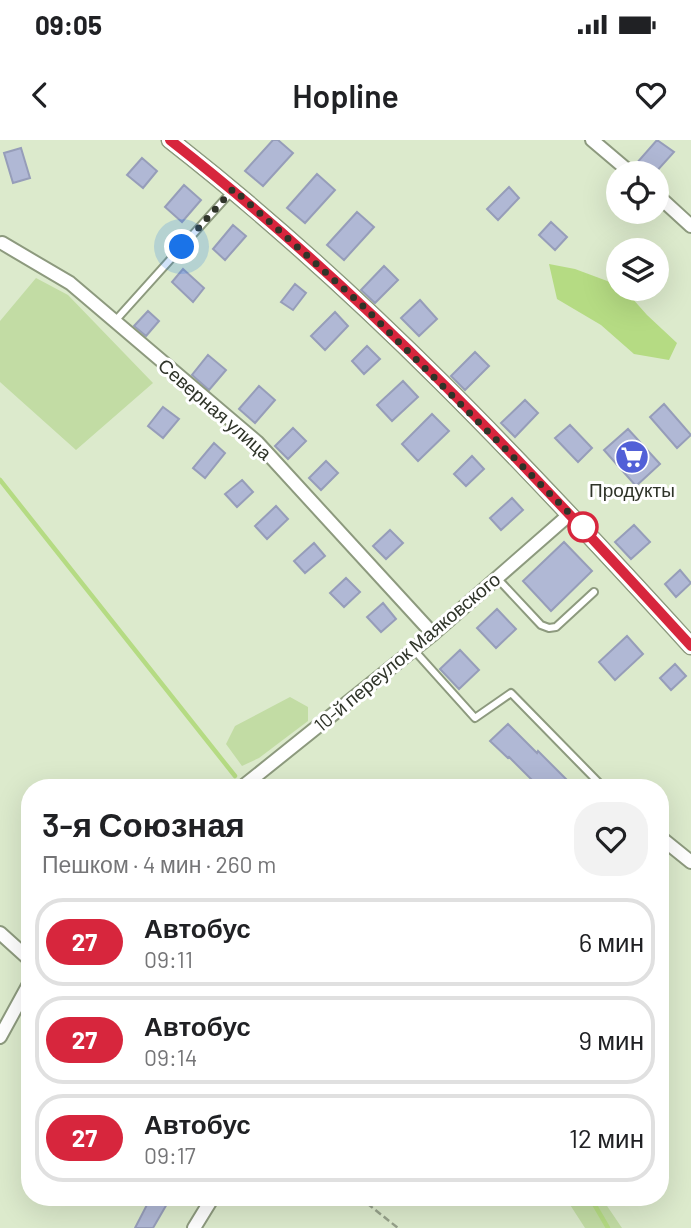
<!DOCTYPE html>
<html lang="ru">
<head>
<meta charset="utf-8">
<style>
	:root { --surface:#fff; --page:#f2f2f2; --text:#202124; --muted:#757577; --line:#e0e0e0 }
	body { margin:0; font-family:Barlow,sans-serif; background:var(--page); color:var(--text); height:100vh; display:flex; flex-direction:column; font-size:26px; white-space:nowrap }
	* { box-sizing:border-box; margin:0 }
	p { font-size:23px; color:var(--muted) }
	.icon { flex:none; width:38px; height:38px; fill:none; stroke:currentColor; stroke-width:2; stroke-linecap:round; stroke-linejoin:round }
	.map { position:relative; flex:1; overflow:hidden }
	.panel { position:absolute; left:21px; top:639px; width:648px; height:427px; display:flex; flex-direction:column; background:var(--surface); border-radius:28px; box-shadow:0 7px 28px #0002 }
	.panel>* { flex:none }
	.badge { padding:0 14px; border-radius:23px; font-size:24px; line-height:46px }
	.controls { position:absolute; left:606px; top:21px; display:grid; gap:14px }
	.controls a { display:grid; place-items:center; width:63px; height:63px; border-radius:50%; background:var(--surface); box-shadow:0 7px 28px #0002; font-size:35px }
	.you { position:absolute; width:35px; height:35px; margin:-18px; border:5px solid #fff; border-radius:50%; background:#1a73e8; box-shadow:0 0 0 10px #1a73e833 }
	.map>.badge { position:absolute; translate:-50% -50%; box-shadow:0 0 0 4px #fff }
	.round { display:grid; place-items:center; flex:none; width:74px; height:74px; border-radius:28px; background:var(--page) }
	.overview { display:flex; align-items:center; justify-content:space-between; height:119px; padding:0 21px }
	h1 { font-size:33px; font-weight:600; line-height:52px }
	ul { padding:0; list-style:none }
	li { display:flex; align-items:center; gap:21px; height:88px; margin:0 14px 10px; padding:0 7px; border:4px solid var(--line); border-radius:28px }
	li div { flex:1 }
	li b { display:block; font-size:26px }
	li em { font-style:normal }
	li .badge { min-width:77px; font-weight:700; text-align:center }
	.status { display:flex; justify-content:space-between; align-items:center; height:49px; padding:0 35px; background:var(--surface); direction:ltr }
	.status svg { height:19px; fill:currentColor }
	header { display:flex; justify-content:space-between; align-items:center; height:91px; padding:0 21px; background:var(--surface); font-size:32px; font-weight:600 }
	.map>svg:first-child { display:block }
</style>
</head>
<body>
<div class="status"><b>09:05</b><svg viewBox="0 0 49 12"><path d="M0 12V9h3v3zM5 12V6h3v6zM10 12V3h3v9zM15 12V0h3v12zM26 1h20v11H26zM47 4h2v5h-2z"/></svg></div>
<header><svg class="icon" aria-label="back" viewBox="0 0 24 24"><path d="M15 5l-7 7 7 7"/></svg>Hopline<svg class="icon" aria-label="heart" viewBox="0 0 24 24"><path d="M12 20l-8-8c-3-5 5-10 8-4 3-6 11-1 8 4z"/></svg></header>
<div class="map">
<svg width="691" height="1088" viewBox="0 0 691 1088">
	<rect width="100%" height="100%" fill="#dceacc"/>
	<path fill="#c2dca4" d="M36 138 68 155 153 243 76 310 0 242V181Z
		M290 557 308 567V581L259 618 242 626 226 604 235 586Z
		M565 1057H601L622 1088H585Z"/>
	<path fill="#b5db83" d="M549 124 575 129 618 145V149H624L647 175 677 203 669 220 634 214 601 185 557 159Z"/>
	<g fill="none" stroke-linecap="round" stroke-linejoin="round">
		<path stroke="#b5db83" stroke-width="4.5" d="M0 340 235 636
			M590 1057 608 1088"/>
	</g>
	<path fill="#b0b8d5" stroke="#969db9" stroke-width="2" d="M273 0H278L293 13 263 46 245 31Z
		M657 0 674 12 655 33H641L635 25Z
		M21 8 30 38 13 43 4 13Z
		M142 18 157 31 143 48 127 35Z
		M317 34 335 50 305 83 287 68Z
		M184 45 201 60 182 82 165 67Z
		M509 47 519 58 498 80 487 69Z
		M357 72 374 87 344 120 327 105Z
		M551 82 567 97 555 110 539 95Z
		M233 85 246 96 225 120 213 109Z
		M384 126 398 140 375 163 361 150Z
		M183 129 204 148 193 162 172 142Z
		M295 144 306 153 293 170 281 162Z
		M420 160 437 179 419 196 401 178Z
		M148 171 159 181 146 196 134 186Z
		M335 172 348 186 325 210 311 196Z
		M367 206 380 219 364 234 352 221Z
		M475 212 489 226 465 250 451 236Z
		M208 215 226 230 209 250 192 235Z
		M403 241 418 257 392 281 377 265Z
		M259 246 275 260 255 283 239 269Z
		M525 260 538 273 515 297 501 283Z
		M664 264 691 295 677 308 650 277Z
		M163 267 179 279 163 298 148 286Z
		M432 274 449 291 418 321 402 304Z
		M570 285 592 308 578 322 555 298Z
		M293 288 306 301 288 319 275 306Z
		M628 289 660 324 636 346 604 310Z
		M214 303 225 313 205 338 193 328Z
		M472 316 484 329 466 346 454 334Z
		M326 321 338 333 321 350 309 338Z
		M242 340 253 352 237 367 225 354Z
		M512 358 523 370 501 390 490 378Z
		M276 366 288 379 267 399 255 386Z
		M634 385 650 402 631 419 615 402Z
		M390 390 403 403 386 419 373 406Z
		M564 402 592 431 551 471 523 441Z
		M314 403 325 416 305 433 294 421Z
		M680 430 691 443 676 457 665 444Z
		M346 438 360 452 344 467 330 453Z
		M383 463 396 479 381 492 367 477Z
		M497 469 516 489 496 508 477 488Z
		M627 496 643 514 615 540 599 522Z
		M460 510 479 530 459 549 440 529Z
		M675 524 686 536 671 550 660 538Z
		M508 584 537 613 538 611 575 648H540L509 617 508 618 490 601Z
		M151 1057H171L153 1088H135Z"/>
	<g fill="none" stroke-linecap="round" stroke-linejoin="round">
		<g stroke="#8d9a7e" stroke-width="10">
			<path id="service" d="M115 181 232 51
				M497 438 541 485 549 488 556 487 594 452
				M413 509 475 578 511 553 604 648"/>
		</g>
		<g stroke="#8d9a7e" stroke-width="16">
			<path id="minor" d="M592 0 631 33
				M656 54 691 86
				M2 103 70 143 257 302 433 494
				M241 648 433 494 570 374
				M660 697 691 722
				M0 793 30 820
				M0 897 30 842
				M194 1088 213 1057"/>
		</g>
		<g stroke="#8d9a7e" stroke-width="19">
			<path id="tertiary" d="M170 0C361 149 528 327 691 506"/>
		</g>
		<path stroke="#97a28b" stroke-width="2.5" stroke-dasharray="7 3.5" stroke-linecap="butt" d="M359 1057 398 1088"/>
		<use href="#service" stroke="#fff" stroke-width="6"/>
		<use href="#minor" stroke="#fff" stroke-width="12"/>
		<use href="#tertiary" stroke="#fff" stroke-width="16"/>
	</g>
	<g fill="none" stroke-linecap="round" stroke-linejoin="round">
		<g stroke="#fff" stroke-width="16">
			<path id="line" d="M170 0C361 149 528 327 691 506"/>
		</g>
		<use href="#line" stroke="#d7263d" stroke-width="10"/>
		<path stroke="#2f3429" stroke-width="7" stroke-dasharray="0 12.6" d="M182 107 233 49 363 166 583 387"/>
	</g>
	<defs>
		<g id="supermarket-disc" transform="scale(1.75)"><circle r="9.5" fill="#5260d7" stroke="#fff"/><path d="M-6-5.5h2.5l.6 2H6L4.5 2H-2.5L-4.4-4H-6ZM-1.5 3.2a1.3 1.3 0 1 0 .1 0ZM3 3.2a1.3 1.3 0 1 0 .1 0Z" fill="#fff"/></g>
	</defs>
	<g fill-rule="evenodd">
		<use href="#supermarket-disc" x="632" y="317"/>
	</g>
	<circle fill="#fff" stroke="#d7263d" stroke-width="3.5" cx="583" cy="387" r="14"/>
	<g text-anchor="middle" stroke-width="6" stroke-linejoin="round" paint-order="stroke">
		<g font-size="19" fill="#2f3429" stroke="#fff">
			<text transform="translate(215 269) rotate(41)" y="7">Северная улица</text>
			<text transform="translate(407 512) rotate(-40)" y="7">10-й переулок Маяковского</text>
		</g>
		<g font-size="19" fill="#2f3429" stroke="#fff">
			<text x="632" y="357">Продукты</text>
		</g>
	</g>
</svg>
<div class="controls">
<a><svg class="icon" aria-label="locate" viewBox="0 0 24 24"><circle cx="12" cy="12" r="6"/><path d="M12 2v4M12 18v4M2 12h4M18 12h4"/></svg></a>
<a><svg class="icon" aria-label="layers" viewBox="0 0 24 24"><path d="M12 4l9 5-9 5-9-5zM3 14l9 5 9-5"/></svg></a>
</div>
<div class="you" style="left:182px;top:107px"></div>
<section class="panel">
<div class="overview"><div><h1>3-я Союзная</h1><p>Пешком · 4 мин · 260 m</p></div><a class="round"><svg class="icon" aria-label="heart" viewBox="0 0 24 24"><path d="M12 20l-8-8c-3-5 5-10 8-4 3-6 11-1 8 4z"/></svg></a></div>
<ul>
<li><span class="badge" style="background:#d7263d;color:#fff">27</span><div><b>Автобус</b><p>09:11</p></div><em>6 мин</em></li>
<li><span class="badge" style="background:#d7263d;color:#fff">27</span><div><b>Автобус</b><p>09:14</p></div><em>9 мин</em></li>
<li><span class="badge" style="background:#d7263d;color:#fff">27</span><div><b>Автобус</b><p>09:17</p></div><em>12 мин</em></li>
</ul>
</section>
</div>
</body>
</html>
